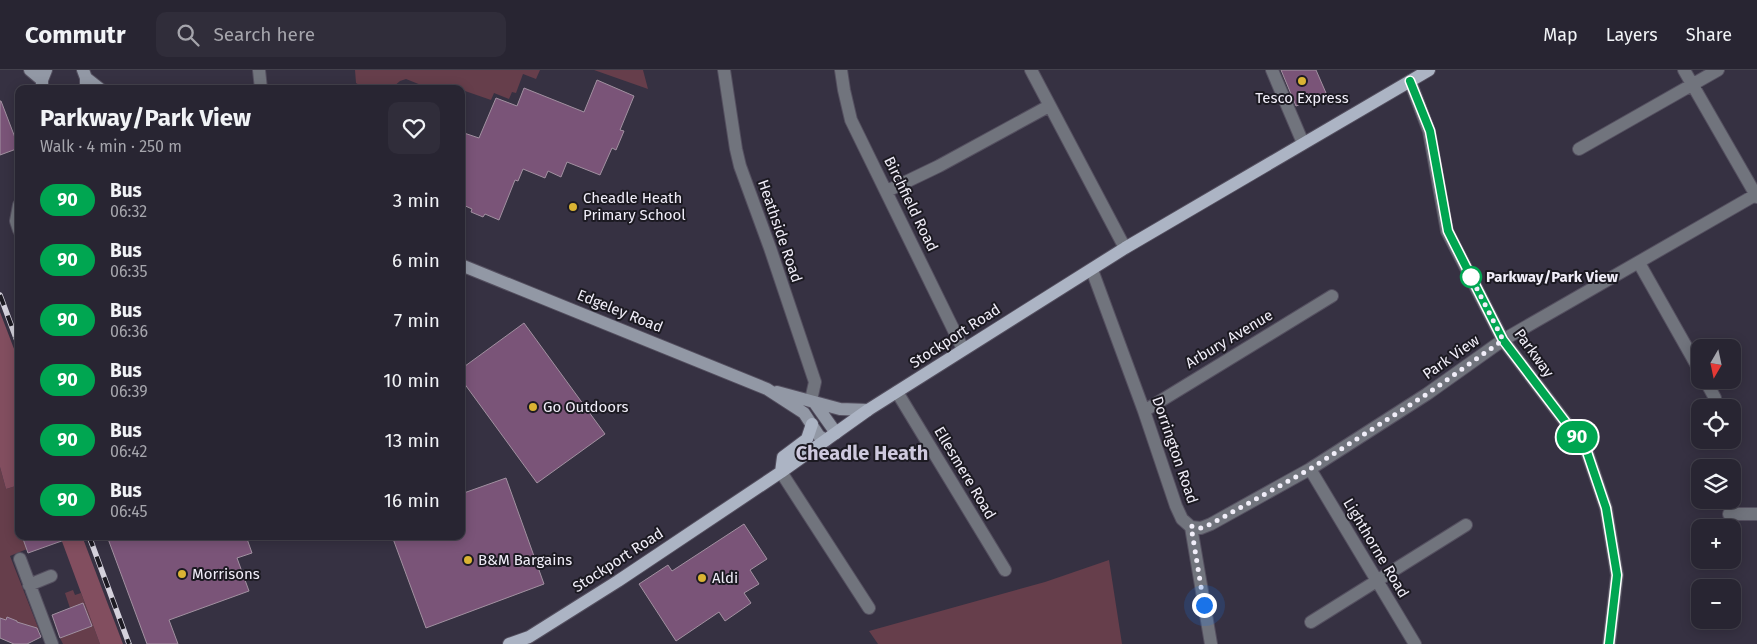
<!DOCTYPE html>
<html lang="en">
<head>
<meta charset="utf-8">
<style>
	:root { --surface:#282532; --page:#302d3a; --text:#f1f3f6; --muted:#a5a5ac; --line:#44424d }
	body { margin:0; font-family:"Fira Sans",sans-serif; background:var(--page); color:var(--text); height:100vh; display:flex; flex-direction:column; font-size:19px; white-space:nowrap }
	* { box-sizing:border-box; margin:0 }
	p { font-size:16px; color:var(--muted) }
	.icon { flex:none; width:28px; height:28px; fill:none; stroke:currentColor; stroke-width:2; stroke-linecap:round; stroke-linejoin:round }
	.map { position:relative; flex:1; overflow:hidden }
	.drawer { position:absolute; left:15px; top:15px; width:450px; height:455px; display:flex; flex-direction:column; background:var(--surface); border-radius:10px; box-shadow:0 2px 12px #0003,0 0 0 1px var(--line) }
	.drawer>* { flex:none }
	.badge { padding:0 10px; border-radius:16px; font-size:18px; line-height:32px }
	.needle { width:32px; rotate:189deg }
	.controls { position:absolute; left:1691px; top:269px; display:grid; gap:10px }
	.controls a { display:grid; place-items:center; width:50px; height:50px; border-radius:10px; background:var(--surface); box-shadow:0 2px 12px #0003,0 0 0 1px var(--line); font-size:25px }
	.you { position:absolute; width:25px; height:25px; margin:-12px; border:4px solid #fff; border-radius:50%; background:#1a73e8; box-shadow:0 0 0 8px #1a73e833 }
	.map>.badge { position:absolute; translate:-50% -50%; box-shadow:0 0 0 2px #fff }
	.round { display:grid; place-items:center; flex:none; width:52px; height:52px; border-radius:10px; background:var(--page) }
	.overview { display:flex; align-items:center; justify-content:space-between; height:85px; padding:0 25px }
	h1 { font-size:24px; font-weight:700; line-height:38px }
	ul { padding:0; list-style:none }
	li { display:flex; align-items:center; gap:15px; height:60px; padding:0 25px }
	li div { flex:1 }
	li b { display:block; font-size:19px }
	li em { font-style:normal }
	li .badge { min-width:55px; font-weight:700; text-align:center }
	header { display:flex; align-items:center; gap:30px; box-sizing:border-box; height:70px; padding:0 25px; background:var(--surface); border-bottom:1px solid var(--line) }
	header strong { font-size:24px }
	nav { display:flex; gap:28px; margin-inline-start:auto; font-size:18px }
	.search { width:350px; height:45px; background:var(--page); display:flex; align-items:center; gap:12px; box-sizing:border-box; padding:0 18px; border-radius:10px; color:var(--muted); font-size:19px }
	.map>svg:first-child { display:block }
</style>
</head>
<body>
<header>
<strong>Commutr</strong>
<div class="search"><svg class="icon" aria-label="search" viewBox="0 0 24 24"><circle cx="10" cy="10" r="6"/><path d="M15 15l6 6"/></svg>Search here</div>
<nav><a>Map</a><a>Layers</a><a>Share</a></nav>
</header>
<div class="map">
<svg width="1757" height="574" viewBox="0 0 1757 574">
	<rect width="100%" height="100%" fill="#363142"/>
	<path fill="#663e4b" d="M355 0H540L536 9 523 4 516 23 512 22 509 29 494 23 491 30 465 21 461 25V19H431L406 9 400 11 393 17H362L356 13Z
		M594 0H643L648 19Z
		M0 397 6 419 19 415V466H22L27 479 10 486 39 560 13 574 11 573 18 556 16 555 17 551 7 547 6 550 0 548Z
		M1109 490 1122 574H878L869 561 1045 512Z
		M73 520 75 525 81 523 100 574H63L60 568 92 556 83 534 70 538 65 523Z"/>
	<path fill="#824e5f" d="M0 242 19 292V415L6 419 0 397Z
		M60 466H82L123 574H100Z"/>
	<path fill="#7a5478" stroke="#a291a1" d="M1281 0H1316L1326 23 1296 36Z
		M597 10 634 26 620 60 624 61 616 80 612 78 600 105 567 92 561 107 548 101 545 108 523 99 518 111 515 110 499 150 485 144 483 147 471 142 472 139 461 134V62L479 68 496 28 517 36 524 18 584 42Z
		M0 31H1L19 78 0 85Z
		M524 253 605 364 537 413 461 309V299Z
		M506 408 544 514 426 558 392 466H461V424Z
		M744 454 767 489 750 500 759 514 744 523 751 533 725 551 719 542 676 571 639 514 668 495 672 501Z
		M22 466H69L70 468 28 483Z
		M107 466H246L252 483 237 488 249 521 169 550 178 574H147Z
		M83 533 92 556 60 568 52 545Z
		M7 547 17 551V552L37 558 41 567 27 574H14L0 568V548L6 550Z"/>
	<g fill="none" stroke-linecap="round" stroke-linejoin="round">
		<g stroke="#544f5f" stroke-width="14">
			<path id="street" d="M259 0 261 19
				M724 0 736 79 740 96 770 178 815 312 811 330
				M841 0 844 20 851 50 963 279
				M1031 0 1125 178
				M1272 0 1303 73
				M1684 0 1757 127
				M1410 11 1429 61 1447 161 1503 270 1586 379 1606 438 1617 505 1609 574
				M1579 79 1718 0
				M887 121 939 96 1049 36
				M19 135 16 151 19 160
				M1639 193 1700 301
				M1092 200 1144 341 1176 436 1182 449 1191 457 1211 574
				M1705 310 1715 328
				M897 322 1005 500
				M1144 341 1332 226
				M1310 399 1415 574
				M781 402 869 538
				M1729 444H1757
				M1191 457 1201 458 1211 454 1310 399 1427 324 1503 270 1757 124
				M20 489 52 574
				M29 515 51 506
				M1311 552 1466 455"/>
		</g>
		<g stroke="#544f5f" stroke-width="14">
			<path id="secondary" d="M30 0 42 10
				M83 0 86 8V19
				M86 8 100 19
				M42 19V10L46 0
				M461 195 767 319 804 343 819 366 826 370
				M777 322 840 339 868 340
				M814 332 836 363"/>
		</g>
		<g stroke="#544f5f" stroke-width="14">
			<path id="primary" d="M781 402 783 387 807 369 812 354
				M509 574 529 567 618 511 781 402 868 340 1125 178 1429 0"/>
		</g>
		<use href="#street" stroke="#71747d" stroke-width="12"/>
		<use href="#secondary" stroke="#9298a5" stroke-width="12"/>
		<use href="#primary" stroke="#acb4c4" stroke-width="12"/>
		<g stroke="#d4d1dc" stroke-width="5.5">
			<path id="rail" d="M0 225 19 276
				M89 466 129 574"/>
		</g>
		<use href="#rail" stroke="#1c1a22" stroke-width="4" stroke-dasharray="11" stroke-linecap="butt"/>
	</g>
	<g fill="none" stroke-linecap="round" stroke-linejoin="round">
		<g stroke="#fff" stroke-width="11">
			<path id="line" d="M1410 11 1430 61 1448 161 1503 270 1586 379 1606 438 1617 505 1609 574"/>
		</g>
		<use href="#line" stroke="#00a651" stroke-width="8"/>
		<path stroke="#f1eef9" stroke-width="5" stroke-dasharray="0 9" d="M1204 535 1191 456 1201 458 1211 454 1310 399 1427 324 1503 270 1471 207"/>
	</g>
	<g fill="#dab333" stroke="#1c1a22" stroke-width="2">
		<circle cx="1302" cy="11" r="5"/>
		<circle cx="573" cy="137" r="5"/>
		<circle cx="533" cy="337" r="5"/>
		<circle cx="468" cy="490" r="5"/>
		<circle cx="182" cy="504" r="5"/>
		<circle cx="702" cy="508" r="5"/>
	</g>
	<circle fill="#fff" stroke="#00a651" stroke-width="2.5" cx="1471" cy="207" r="10"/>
	<g text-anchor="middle" stroke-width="4" stroke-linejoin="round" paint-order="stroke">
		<g font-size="15" fill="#f1eef9" stroke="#1c1a22" text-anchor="start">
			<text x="1302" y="33" text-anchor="middle">Tesco Express</text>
			<text x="583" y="133">Cheadle Heath<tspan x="583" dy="17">Primary School</tspan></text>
			<text x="543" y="342">Go Outdoors</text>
			<text x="478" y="495">B&amp;M Bargains</text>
			<text x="192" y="509">Morrisons</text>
			<text x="712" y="513">Aldi</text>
		</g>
		<g font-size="15" fill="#f1eef9" stroke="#1c1a22">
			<text transform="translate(911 134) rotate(64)" y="5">Birchfield Road</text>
			<text transform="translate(780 161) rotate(71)" y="5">Heathside Road</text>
			<text transform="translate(620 241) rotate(22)" y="5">Edgeley Road</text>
			<text transform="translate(955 266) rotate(-33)" y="5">Stockport Road</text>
			<text transform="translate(1229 269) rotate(-31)" y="5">Arbury Avenue</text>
			<text transform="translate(1534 283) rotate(54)" y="5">Parkway</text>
			<text transform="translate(1451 287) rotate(-35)" y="5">Park View</text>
			<text transform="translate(1175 380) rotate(71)" y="5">Dorrington Road</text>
			<text transform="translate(965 403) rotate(59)" y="5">Ellesmere Road</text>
			<text transform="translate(1376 478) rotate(59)" y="5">Lighthorne Road</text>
			<text transform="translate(618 490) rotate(-33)" y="5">Stockport Road</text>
		</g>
		<g font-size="15" font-weight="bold" fill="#f1eef9" stroke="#1c1a22" text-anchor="start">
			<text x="1486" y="212">Parkway/Park View</text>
		</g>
		<g font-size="20" font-weight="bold" fill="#cec9de" stroke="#1c1a22">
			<text x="862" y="390">Cheadle Heath</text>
		</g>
	</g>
</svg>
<div class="controls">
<a><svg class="needle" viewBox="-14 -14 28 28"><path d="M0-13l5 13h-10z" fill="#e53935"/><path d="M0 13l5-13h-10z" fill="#a5a5ac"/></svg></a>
<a><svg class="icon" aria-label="locate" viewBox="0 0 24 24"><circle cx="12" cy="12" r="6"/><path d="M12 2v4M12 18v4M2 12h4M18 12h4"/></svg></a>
<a><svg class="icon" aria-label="layers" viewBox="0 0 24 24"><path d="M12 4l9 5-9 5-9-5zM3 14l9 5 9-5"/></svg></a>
<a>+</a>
<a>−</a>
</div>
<div class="you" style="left:1204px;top:535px"></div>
<b class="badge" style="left:1577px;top:367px;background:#00a651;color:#fff">90</b>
<section class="drawer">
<div class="overview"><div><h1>Parkway/Park View</h1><p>Walk · 4 min · 250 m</p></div><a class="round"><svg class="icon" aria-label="heart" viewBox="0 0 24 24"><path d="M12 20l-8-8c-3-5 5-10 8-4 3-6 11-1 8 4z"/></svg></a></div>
<ul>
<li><span class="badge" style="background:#00a651;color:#fff">90</span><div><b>Bus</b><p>06:32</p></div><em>3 min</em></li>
<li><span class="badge" style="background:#00a651;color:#fff">90</span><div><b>Bus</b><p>06:35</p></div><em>6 min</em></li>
<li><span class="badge" style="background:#00a651;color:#fff">90</span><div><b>Bus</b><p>06:36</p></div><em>7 min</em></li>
<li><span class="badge" style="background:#00a651;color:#fff">90</span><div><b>Bus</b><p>06:39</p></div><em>10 min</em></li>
<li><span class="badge" style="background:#00a651;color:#fff">90</span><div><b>Bus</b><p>06:42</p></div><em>13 min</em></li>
<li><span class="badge" style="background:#00a651;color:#fff">90</span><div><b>Bus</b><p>06:45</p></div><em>16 min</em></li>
</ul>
</section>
</div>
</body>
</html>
